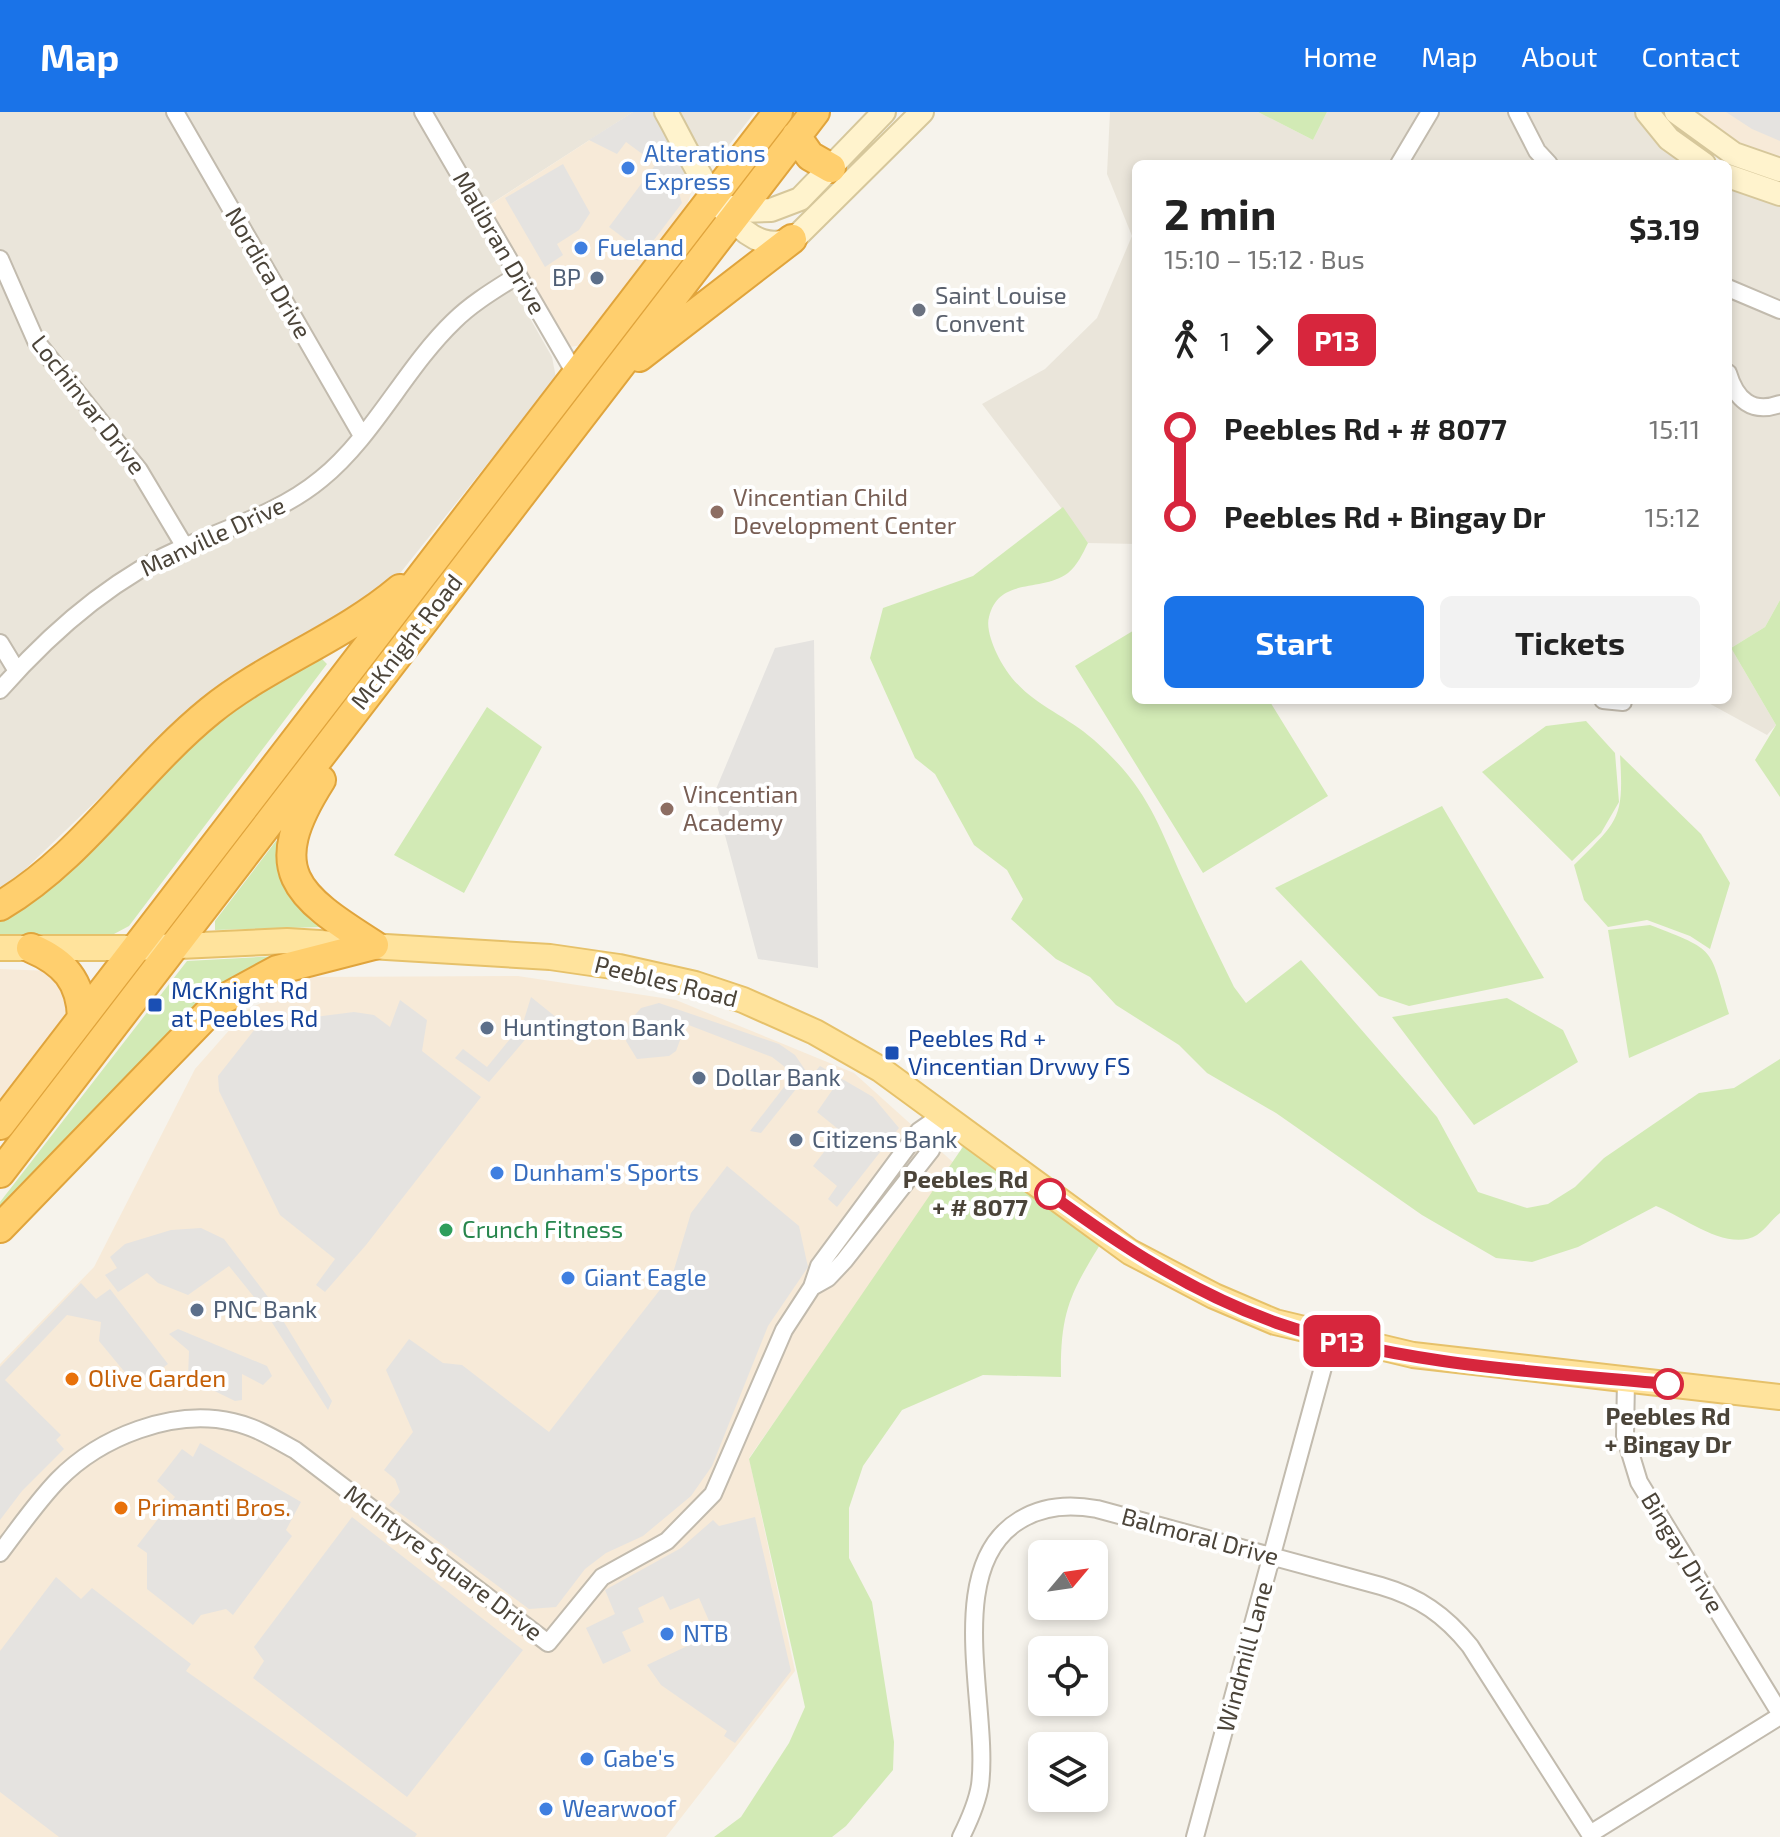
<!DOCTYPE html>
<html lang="en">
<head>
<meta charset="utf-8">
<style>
	:root { --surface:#fff; --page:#f2f2f2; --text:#222; --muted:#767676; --accent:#1a73e8 }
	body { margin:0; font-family:"Exo 2",sans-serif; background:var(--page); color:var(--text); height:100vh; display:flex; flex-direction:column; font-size:30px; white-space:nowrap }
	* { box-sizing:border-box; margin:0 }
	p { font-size:26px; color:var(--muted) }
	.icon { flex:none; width:44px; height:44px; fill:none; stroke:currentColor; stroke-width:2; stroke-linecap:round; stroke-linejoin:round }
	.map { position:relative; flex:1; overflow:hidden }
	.side { position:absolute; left:1132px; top:48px; width:600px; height:544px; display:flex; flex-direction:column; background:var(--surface); border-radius:12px; box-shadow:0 4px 12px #0003 }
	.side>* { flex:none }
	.badge { padding:0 16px; border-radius:12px; font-size:28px; line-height:52px }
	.needle { width:52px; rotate:61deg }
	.controls { position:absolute; left:1028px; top:1428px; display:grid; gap:16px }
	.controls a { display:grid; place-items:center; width:80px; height:80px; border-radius:12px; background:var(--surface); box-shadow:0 4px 12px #0003; font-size:40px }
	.map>.badge { position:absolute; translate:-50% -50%; box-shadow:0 0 0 4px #fff }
	.legs { display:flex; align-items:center; gap:12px; height:88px; padding:0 32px; font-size:26px }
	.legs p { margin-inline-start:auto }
	.summary { display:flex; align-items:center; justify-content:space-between; height:136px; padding:0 32px }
	h1 { font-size:44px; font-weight:700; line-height:60px }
	.action { display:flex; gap:16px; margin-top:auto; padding:16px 32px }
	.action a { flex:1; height:92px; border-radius:12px; background:var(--accent); color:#fff; font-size:32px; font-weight:700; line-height:92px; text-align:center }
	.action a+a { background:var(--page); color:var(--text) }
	ul { padding:0 32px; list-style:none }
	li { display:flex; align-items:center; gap:28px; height:88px; font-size:30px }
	li i { display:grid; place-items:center; width:12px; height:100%; margin:0 10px; background:currentColor }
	li i::after { content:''; width:20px; height:20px; margin:-10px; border:6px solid; border-radius:50%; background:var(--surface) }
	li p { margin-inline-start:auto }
	li:first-child i { background:linear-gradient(#0000 50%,currentColor 0) }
	li:last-child i { background:linear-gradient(currentColor 50%,#0000 0) }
	header { display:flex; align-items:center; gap:48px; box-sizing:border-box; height:112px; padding:0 40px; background:var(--accent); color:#fff }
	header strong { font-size:38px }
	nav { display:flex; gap:44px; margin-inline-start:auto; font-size:28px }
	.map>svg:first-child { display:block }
</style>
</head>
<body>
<header>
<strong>Map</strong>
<nav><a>Home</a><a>Map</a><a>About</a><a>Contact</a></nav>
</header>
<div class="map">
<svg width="1780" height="1725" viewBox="0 0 1780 1725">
	<rect width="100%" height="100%" fill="#f6f3ec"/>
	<path fill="#eae5da" d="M0 0H633L472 104 552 245 556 266 397 465 199 590 12 770 0 776Z
		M676 0H755L714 52 700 41Z
		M1110 0H1258L1313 28 1327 0H1637L1687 52H1136V432L1088 431 982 292 1045 257 1097 206 1132 124 1107 62Z
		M1728 77 1780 91V488L1765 515 1731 536 1776 613 1767 623 1703 588H1728Z"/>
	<path fill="#f7ead8" d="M633 0H657L696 69 686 95 582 233 570 235 488 94Z
		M1688 0H1780V49L1718 25Z
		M0 857 51 859 65 873 71 897 0 991Z
		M518 864 676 888 854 961 955 1052 749 1346 795 1559 666 1725H0V1252L94 1155 195 957 247 898 313 865Z"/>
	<path fill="#d2eab5" d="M1258 0H1327L1313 28Z
		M1063 395 1088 431C1083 441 1077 454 1068 461 1041 481 999 464 989 505 986 515 992 531 996 540 1019 590 1057 596 1094 628 1147 675 1157 709 1184 770 1200 806 1217 840 1234 875L1246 891 1301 848 1437 1005 1478 1080 1527 1096 1548 1092 1575 1075 1604 1046 1699 981 1734 976 1780 947V1101C1772 1107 1765 1118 1757 1123 1727 1141 1683 1104 1656 1094L1578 1135 1532 1150 1496 1146 1422 1103 1276 1001 1207 961 1179 933 1116 893 1090 865 1056 847 1011 807 1023 787 1007 758 974 733 935 662 915 646 870 546 883 496 973 464Z
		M1780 488V685L1755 648 1776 613 1731 536 1765 515Z
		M1136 517V588H1269L1328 684 1203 761 1075 554Z
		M317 542 327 552 129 814 114 822 0 824V805L219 605Z
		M487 595 542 635 464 781 394 743Z
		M1586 609 1615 641 1619 690 1601 721 1572 749 1482 660 1546 614Z
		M1620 643 1701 722 1730 771 1710 837 1690 824 1647 808 1608 815 1584 788 1574 753C1619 708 1624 707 1620 643Z
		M1442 694 1544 866 1409 894 1379 884 1275 776Z
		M276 729 282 730 323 815 215 818V809Z
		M1650 813C1717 839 1709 834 1729 902L1629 946 1608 818Z
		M297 843 268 852 0 1103V1090L187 849Z
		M1507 886 1563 918 1578 950 1474 1013 1392 905Z
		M971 1023 1106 1123C1071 1180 1060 1197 1061 1265L983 1263 902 1298 863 1354 849 1396V1446L872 1490 894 1630 893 1658 846 1714 832 1725H714L741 1705 789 1631 805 1595 749 1347Z"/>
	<path fill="#e5e3e0" d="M633 0H657L693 66 678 78 682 91 638 149 628 141 633 133 609 115 656 52 626 30 617 42 589 28Z
		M1726 0H1780V29L1752 17Z
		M563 52 590 101 579 118 557 132 563 143 545 155 505 86Z
		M814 528 818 856 758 847 714 682 775 536Z
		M531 885 562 910 559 926 540 910 489 970 455 946 463 937 487 955 523 911Z
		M400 888 427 908 422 939 481 985 366 1133 325 1180 316 1173 335 1147 280 1103 219 979 218 964 259 912 354 900 374 903 390 915Z
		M659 891 779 932 795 943 808 962 761 1021 750 1019 794 962 772 945 686 912 676 939 669 944 637 947 626 929 629 910 641 896Z
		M820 954 873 985 899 1016 837 1095 828 1087 837 1074 813 1054 838 1022V1017L817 1000 833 977 812 963Z
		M727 1054 799 1114 808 1155 768 1214 712 1354 691 1384 643 1424 606 1441 585 1457 556 1495 529 1497 389 1393 400 1380 395 1367 384 1358 413 1320 386 1258 409 1227 443 1251 462 1253 549 1320 673 1161 691 1101Z
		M201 1116 224 1127 271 1189 332 1289 328 1298 262 1195 229 1154 188 1183 158 1171 147 1161 118 1180 105 1163 117 1156 110 1145 125 1132 171 1118Z
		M81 1171 96 1187 110 1177 168 1252 137 1275 99 1229 101 1210 67 1203 5 1268 61 1323 56 1328 64 1337 22 1379 0 1408V1255Z
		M178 1217 267 1254 272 1264 263 1273 242 1262V1288L235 1289 188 1266 189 1239 169 1222Z
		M200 1331 301 1390 286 1418 292 1424 233 1503 226 1497 201 1503 193 1513 147 1477V1441L137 1434 175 1385 157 1369 182 1337 193 1345Z
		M352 1405 523 1538 407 1685 253 1566 264 1549 254 1535Z
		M755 1405 791 1559 735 1631 724 1624 727 1619 661 1573 647 1553 698 1529 701 1533 716 1525 699 1486 670 1498 663 1484 638 1496 644 1510 622 1520 631 1539 603 1552 586 1516 615 1502 605 1478 681 1436 713 1408 719 1414Z
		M56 1465 81 1487 92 1476 191 1552 186 1559 417 1722 415 1725H59L0 1680V1539Z"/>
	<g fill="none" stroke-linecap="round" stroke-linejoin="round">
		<g stroke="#c2bbae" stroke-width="20">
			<path id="street" d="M175 0 361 322
				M423 0 576 263
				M1517 0 1537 39 1549 52
				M1399 52 1430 0
				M0 147 36 229 139 358 185 435
				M1728 176 1780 198
				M1728 261C1736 288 1752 302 1780 292
				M0 531 17 559
				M0 578C51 520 114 465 186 434 233 414 281 400 321 367 374 324 405 256 454 209 472 191 496 177 518 163
				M1603 588 1623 590
				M812 1175 828 1166 844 1149 931 1038 942 1003
				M1626 1268 1625 1324 1639 1370 1780 1601
				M0 1441C19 1416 36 1391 58 1368 100 1325 173 1296 233 1310 256 1315 275 1327 295 1338L548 1531 602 1465 667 1429 713 1382 784 1218 812 1175 819 1154 919 1019 942 1003
				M1590 1722 1780 1604
				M961 1725C969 1709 977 1692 980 1673 990 1597 941 1455 1020 1408 1044 1393 1070 1392 1097 1397L1381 1474C1419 1485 1445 1503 1470 1534L1592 1725
				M1195 1725 1331 1226"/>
		</g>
		<g stroke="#d6c79b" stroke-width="26">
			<path id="secondary" d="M666 0C689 39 740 165 799 122L922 0
				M1647 0 1669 27 1704 52
				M1676 0 1734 42 1780 58
				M1728 64 1780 82
				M732 95 739 99 771 98 800 87 884 0"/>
		</g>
		<g stroke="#e6c16a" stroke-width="28">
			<path id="primary" d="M0 836H136L287 829 550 845 619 855 695 872 743 888 815 920 880 957 1130 1140 1214 1184 1275 1210 1413 1243 1780 1285"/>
		</g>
		<g stroke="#e0a43c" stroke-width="32">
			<path id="highway" d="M796 24 810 44 831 56
				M639 245 792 127
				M321 668C263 759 295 783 374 833
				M0 794C83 745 136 659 210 599 268 552 342 526 400 477
				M31 836C64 850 81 869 82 906
				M0 1013 778 0
				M0 1061 815 0
				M0 1116 220 889 277 858 374 833"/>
		</g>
		<use href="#street" stroke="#fff" stroke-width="16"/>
		<use href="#secondary" stroke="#fff3cd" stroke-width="22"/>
		<use href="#primary" stroke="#ffe39c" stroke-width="24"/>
		<use href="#highway" stroke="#ffcf6e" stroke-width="28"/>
	</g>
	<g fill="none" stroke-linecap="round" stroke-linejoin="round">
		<g stroke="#fff" stroke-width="18">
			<path id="line-1" d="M1050 1082C1121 1134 1193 1181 1277 1211 1399 1253 1541 1260 1668 1272"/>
		</g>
		<use href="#line-1" stroke="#d7263d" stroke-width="12"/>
	</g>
	<g fill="#3f7fe0" stroke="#fff" stroke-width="3">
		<circle cx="628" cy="56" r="8"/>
		<circle cx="581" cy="136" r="8"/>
		<circle cx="497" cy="1061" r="8"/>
		<circle cx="568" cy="1166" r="8"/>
		<circle cx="667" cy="1522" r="8"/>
		<circle cx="587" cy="1647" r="8"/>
		<circle cx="546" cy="1697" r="8"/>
	</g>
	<g fill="#5c6f8a" stroke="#fff" stroke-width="3">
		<circle cx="597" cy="166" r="8"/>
		<circle cx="487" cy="916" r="8"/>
		<circle cx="699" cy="966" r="8"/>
		<circle cx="796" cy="1028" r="8"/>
		<circle cx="197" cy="1198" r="8"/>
	</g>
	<circle fill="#6b7280" stroke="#fff" stroke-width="3" cx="919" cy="198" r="8"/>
	<g fill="#8d6e63" stroke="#fff" stroke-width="3">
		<circle cx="717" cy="400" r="8"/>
		<circle cx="667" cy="697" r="8"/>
	</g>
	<g fill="#1a4fb4" stroke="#fff" stroke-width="3">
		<rect x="147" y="885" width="16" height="16" rx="4"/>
		<rect x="884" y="933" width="16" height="16" rx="4"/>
	</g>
	<g fill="#fff" stroke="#d7263d" stroke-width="4">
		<circle cx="1050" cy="1082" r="14"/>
		<circle cx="1668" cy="1272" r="14"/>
	</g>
	<circle fill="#2e9e5b" stroke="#fff" stroke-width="3" cx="446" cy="1118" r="8"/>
	<g fill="#e8710a" stroke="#fff" stroke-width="3">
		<circle cx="72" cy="1267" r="8"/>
		<circle cx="121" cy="1396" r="8"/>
	</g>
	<g text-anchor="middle" stroke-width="8" stroke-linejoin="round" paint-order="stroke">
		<g font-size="24" fill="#366cbe" stroke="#fff" text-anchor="start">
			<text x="644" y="50">Alterations<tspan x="644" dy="28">Express</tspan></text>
			<text x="597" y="144">Fueland</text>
			<text x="513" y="1069">Dunham's Sports</text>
			<text x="584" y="1174">Giant Eagle</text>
			<text x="683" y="1530">NTB</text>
			<text x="603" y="1655">Gabe's</text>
			<text x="562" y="1705">Wearwoof</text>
		</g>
		<g font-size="24" fill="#4b4439" stroke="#fff">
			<text transform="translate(499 131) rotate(60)" y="8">Malibran Drive</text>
			<text transform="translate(268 161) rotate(60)" y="8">Nordica Drive</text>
			<text transform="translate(88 293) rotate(52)" y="8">Lochinvar Drive</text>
			<text transform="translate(213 425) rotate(-25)" y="8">Manville Drive</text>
			<text transform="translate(407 530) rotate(-52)" y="8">McKnight Road</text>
			<text transform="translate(666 870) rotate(14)" y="8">Peebles Road</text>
			<text transform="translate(1200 1425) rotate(15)" y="8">Balmoral Drive</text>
			<text transform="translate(1682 1441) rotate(59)" y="8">Bingay Drive</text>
			<text transform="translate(443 1451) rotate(37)" y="8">McIntyre Square Drive</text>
			<text transform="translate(1245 1545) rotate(-75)" y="8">Windmill Lane</text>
		</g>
		<g font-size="24" fill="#4e5e75" stroke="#fff" text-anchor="start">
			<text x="581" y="174" text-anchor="end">BP</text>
			<text x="503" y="924">Huntington Bank</text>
			<text x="715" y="974">Dollar Bank</text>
			<text x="812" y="1036">Citizens Bank</text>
			<text x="213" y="1206">PNC Bank</text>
		</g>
		<g font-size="24" fill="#5b616d" stroke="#fff" text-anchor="start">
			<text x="935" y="192">Saint Louise<tspan x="935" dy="28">Convent</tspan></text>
		</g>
		<g font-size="24" fill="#785e54" stroke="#fff" text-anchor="start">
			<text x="733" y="394">Vincentian Child<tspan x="733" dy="28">Development Center</tspan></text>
			<text x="683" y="691">Vincentian<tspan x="683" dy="28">Academy</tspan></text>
		</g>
		<g font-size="24" fill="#164399" stroke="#fff" text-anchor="start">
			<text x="171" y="887">McKnight Rd<tspan x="171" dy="28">at Peebles Rd</tspan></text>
			<text x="908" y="935">Peebles Rd +<tspan x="908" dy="28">Vincentian Drvwy FS</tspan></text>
		</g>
		<g font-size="24" font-weight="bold" fill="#4b4439" stroke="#fff" text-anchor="end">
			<text x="1028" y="1076">Peebles Rd<tspan x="1028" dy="28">+ # 8077</tspan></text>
			<text x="1668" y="1313" text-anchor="middle">Peebles Rd<tspan x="1668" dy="28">+ Bingay Dr</tspan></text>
		</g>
		<g font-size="24" fill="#27864d" stroke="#fff" text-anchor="start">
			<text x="462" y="1126">Crunch Fitness</text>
		</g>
		<g font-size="24" fill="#c56008" stroke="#fff" text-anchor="start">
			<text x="88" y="1275">Olive Garden</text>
			<text x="137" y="1404">Primanti Bros.</text>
		</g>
	</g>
</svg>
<div class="controls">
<a><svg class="needle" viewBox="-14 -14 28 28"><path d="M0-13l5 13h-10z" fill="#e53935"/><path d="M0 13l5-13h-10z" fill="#767676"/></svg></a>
<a><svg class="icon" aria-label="locate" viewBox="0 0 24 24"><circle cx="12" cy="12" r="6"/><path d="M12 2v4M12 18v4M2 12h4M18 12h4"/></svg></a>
<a><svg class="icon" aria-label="layers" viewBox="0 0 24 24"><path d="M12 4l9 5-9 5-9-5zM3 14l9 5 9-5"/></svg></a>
</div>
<b class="badge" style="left:1342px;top:1229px;background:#d7263d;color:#fff">P13</b>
<section class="side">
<div class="summary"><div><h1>2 min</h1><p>15:10 – 15:12 · Bus</p></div><b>$3.19</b></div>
<div class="legs"><svg class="icon" aria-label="walk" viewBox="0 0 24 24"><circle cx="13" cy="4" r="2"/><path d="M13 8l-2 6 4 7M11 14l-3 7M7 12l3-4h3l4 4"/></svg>1<svg class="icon" aria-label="forward" viewBox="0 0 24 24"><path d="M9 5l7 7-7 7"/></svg><b class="badge" style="background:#d7263d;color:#fff">P13</b></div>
<ul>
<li><i style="color:#d7263d"></i><b>Peebles Rd + # 8077</b><p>15:11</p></li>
<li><i style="color:#d7263d"></i><b>Peebles Rd + Bingay Dr</b><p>15:12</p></li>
</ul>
<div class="action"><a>Start</a><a>Tickets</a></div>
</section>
</div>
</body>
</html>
